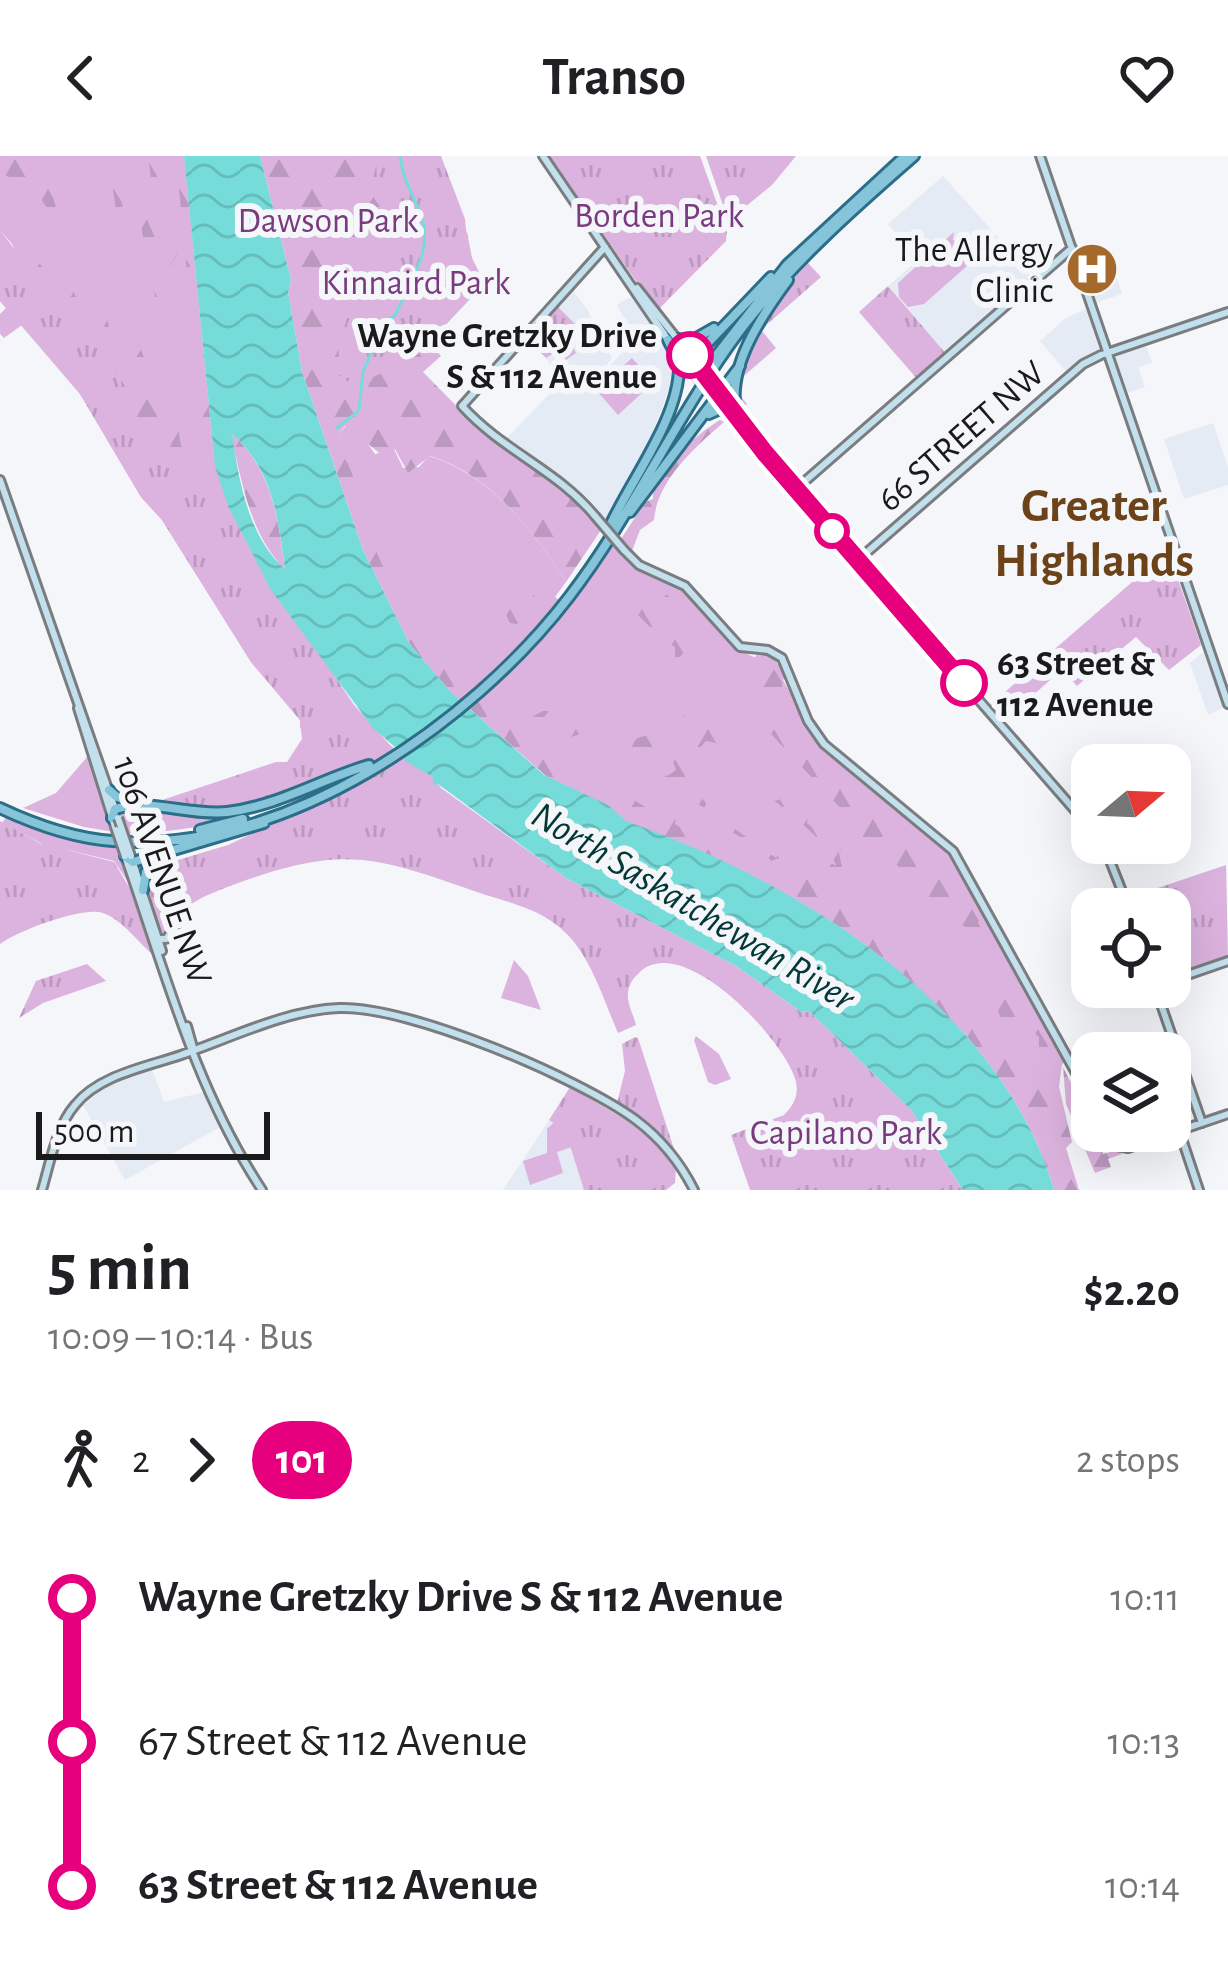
<!DOCTYPE html>
<html lang="en">
<head>
<meta charset="utf-8">
<style>
	:root { --surface:#fff; --page:#f6f6f6; --text:#202124; --muted:#757577 }
	body { margin:0; font-family:"Alegreya Sans",sans-serif; background:var(--page); color:var(--text); height:100vh; display:flex; flex-direction:column; font-size:45px; white-space:nowrap }
	* { box-sizing:border-box; margin:0 }
	p { font-size:39px; color:var(--muted) }
	.icon { flex:none; width:66px; height:66px; fill:none; stroke:currentColor; stroke-width:2; stroke-linecap:round; stroke-linejoin:round }
	.map { position:relative; height:1034px; overflow:hidden }
	.side { display:flex; flex-direction:column; background:var(--surface); flex:1 }
	.side>* { flex:none }
	.badge { padding:0 24px; border-radius:39px; font-size:42px; line-height:78px }
	.needle { width:78px; rotate:71deg }
	.tools { position:absolute; left:1071px; top:588px; display:grid; gap:24px }
	.tools a { display:grid; place-items:center; width:120px; height:120px; border-radius:24px; background:var(--surface); box-shadow:0 12px 48px #0002; font-size:60px }
	.scale { position:absolute; left:36px; bottom:30px; width:234px; box-sizing:border-box; padding-left:12px; border:6px solid #1a1a1b; border-top:0; font-size:33px; line-height:42px; white-space:nowrap; color:#1a1a1b; -webkit-text-stroke:9px #f4f6f9; paint-order:stroke }
	.map>.badge { position:absolute; translate:-50% -50%; box-shadow:0 0 0 6px #fff }
	.legs { display:flex; align-items:center; gap:18px; height:132px; padding:0 48px; font-size:39px }
	.legs p { margin-inline-start:auto }
	.summary { display:flex; align-items:center; justify-content:space-between; height:204px; padding:0 48px }
	h1 { font-size:66px; font-weight:700; line-height:90px }
	ul { padding:0 48px; list-style:none }
	li { display:flex; align-items:center; gap:42px; height:144px; font-size:45px }
	li i { display:grid; place-items:center; width:18px; height:100%; margin:0 15px; background:currentColor }
	li i::after { content:''; width:30px; height:30px; margin:-15px; border:9px solid; border-radius:50%; background:var(--surface) }
	li p { margin-inline-start:auto }
	li:first-child i { background:linear-gradient(#0000 50%,currentColor 0) }
	li:last-child i { background:linear-gradient(currentColor 50%,#0000 0) }
	header { display:flex; justify-content:space-between; align-items:center; height:156px; padding:0 48px; background:var(--surface); font-size:54px; font-weight:700 }
	.map>svg:first-child { display:block }
</style>
</head>
<body>
<header><svg class="icon" aria-label="back" viewBox="0 0 24 24"><path d="M15 5l-7 7 7 7"/></svg>Transo<svg class="icon" aria-label="heart" viewBox="0 0 24 24"><path d="M12 20l-8-8c-3-5 5-10 8-4 3-6 11-1 8 4z"/></svg></header>
<div class="map">
<svg width="1228" height="1034" viewBox="0 0 1228 1034">
	<defs>
		<pattern id="forest-firs" width="22" height="20" patternUnits="userSpaceOnUse" patternTransform="scale(3)"><rect width="22" height="20" fill="#dcb3de"/><path d="M5 1l3.5 6h-7zM16 11l3.5 6h-7z" fill="#bc99be"/></pattern>
		<pattern id="park-tufts" width="24" height="20" patternUnits="userSpaceOnUse" patternTransform="scale(3)"><rect width="24" height="20" fill="#dcb3de"/><path d="M3 7l-1-3M5 7V3M7 7l1-3M15 17l-1-3M17 17v-4M19 17l1-3" fill="none" stroke="#bc99be"/></pattern>
		<pattern id="water-waves" width="16" height="10" patternUnits="userSpaceOnUse" patternTransform="scale(3)"><rect width="16" height="10" fill="#75dcda"/><path d="M0 5q4-4 8 0t8 0" fill="none" stroke="#65bcba"/></pattern>
	</defs>
	<rect width="100%" height="100%" fill="#f4f6f9"/>
	<path fill="#e5ebf5" d="M943 20 1033 120 947 199 888 130 918 104 888 68Z
		M1097 105 1103 121 1115 117 1122 138 1095 147 1082 110Z
		M571 132 587 153 612 202 600 219 621 198 608 174 625 165 617 148 633 140 650 167 654 164 686 208 675 217 644 299 604 371 573 334 502 287 560 227 544 199 526 183Z
		M1084 154 1088 155 1101 191 1068 218 1040 185 1066 162Z
		M1146 190 1152 207 1138 211 1145 231 1127 237 1115 201Z
		M1213 267 1228 311V329L1184 343 1164 283Z
		M1203 496 1225 551 1208 559 1190 507Z
		M152 913 164 946 204 936 220 971 125 1024 83 949 102 933Z
		M549 964 565 974 584 1034H503Z"/>
	<path fill="#dcb3de" d="M0 0H184L214 301 176 306 162 300 129 267 35 145 12 88 0 74Z
		M954 76 953 84 968 94V109L924 148 908 151 899 141 898 127Z
		M632 202 654 226 618 259 596 234Z
		M355 269 375 298 394 293 403 312 419 311 429 300C491 319 533 374 566 426L555 441 567 450 613 386 634 409 680 429 743 496 754 501 768 498 819 587 951 699 1066 903C1052 920 1064 940 1056 959L853 777 785 737 622 663 608 649 545 619 450 535 409 487 346 337 340 276 346 270Z
		M88 600 114 676 84 671 23 652 56 637Z
		M295 641C242 665 184 677 126 677L119 655 139 652 216 659Z
		M7 660 79 684 118 689 134 735 114 705 42 688 2 667Z
		M696 880 719 898 731 923 715 929 708 926 694 884Z
		M557 963 564 966 572 991 557 996 563 1017 530 1029 523 1005 547 997V973Z"/>
	<path fill="url(#forest-firs)" d="M0 0H33L50 19 54 18 58 0H66L61 32 53 41 56 52 61 49 60 80C53 60 42 39 23 25 18 21 10 22 5 19 0 14 0 6 0 0Z
		M108 0H119L156 84 167 168 161 169 140 65 135 54H127L122 42 125 105 112 29 118 28 121 34 122 23H116L111 11 97 12 109 6Z
		M148 0H155L163 65 171 71 180 70 177 99 170 111H163L160 94 164 81 154 44Z
		M176 0H184L215 310C242 391 275 437 323 505 340 530 357 558 380 579L280 615 316 587 300 572V564L251 506 162 364 141 341 80 238 0 145V74L26 109 32 110 34 97C45 111 47 129 41 143L61 145 63 142 57 95 61 87 72 133 95 178 98 175 91 144 96 141C111 154 105 176 118 192L130 194 126 177 135 178C142 199 150 212 156 234 159 244 158 254 161 265L171 261 169 243 174 246 181 290 191 295 202 279 198 265 191 264 197 238 192 212 195 153 188 127Z
		M260 0H435L457 66 467 76 472 102 480 118 472 125 466 147 429 186 441 200 423 216 488 282 571 336 601 374 566 426C533 374 491 319 430 300L408 317 395 293 383 300 362 283 355 270H345L340 276C344 306 354 319 364 346 369 361 369 377 374 390 397 450 446 492 484 541L489 540 521 567 543 555H549L536 571 528 572 538 577V582L545 584 577 572 580 578 548 589 577 601 576 608 582 613 657 658 676 663 675 668C692 679 708 684 725 691 745 701 769 717 792 726L799 719C812 723 816 738 829 739L831 748 857 757 856 765 900 792 925 823 962 857 983 864 998 882 1008 883 1007 888 1015 886 1018 896 1026 892 1027 920 1035 934 1051 924 1039 915V881L1034 877 1029 853 1021 855 1029 879 1027 886 1000 860 990 837 994 832 1016 844 1018 834 1010 821 1004 820 995 810 1015 816 1039 856 1042 878 1063 900 1059 931 1072 986 1066 992 1079 1034H1054C999 848 797 726 626 665L608 649 571 632 569 634 545 619 450 535 409 487 363 394 302 216 288 136 291 124Z
		M720 264 724 266C693 293 657 325 654 364L640 374 632 395 621 383 645 346 653 343C652 315 698 277 720 264Z
		M230 276C273 314 278 361 285 414 248 375 243 327 230 276Z
		M517 421 530 426 535 442 517 468 510 467 498 443 512 433 511 425Z
		M650 428 688 453 695 465 692 469 684 463 683 470 694 481 696 475 702 474 718 493 700 504 697 494 683 478 682 487 687 493 675 506V491L663 484 670 481 669 475H654L637 458Z
		M756 499C770 499 778 505 785 517L779 542 795 543 789 556H800L795 565 951 698 983 756 978 767 983 775H991L999 784 983 791 964 770 940 766 935 757 939 744 931 754H926L921 738 911 730 910 721 867 682 866 695 878 709H886L887 719H881L879 725 877 719 880 716 874 710 866 712 838 693 842 711 853 718 851 726 796 696 771 705C763 694 725 670 713 667L718 661 776 702 782 694 772 674 775 671 836 710C834 693 790 656 774 645L781 643 783 648 809 660 807 667 836 691 849 678 861 674 757 563 738 537 726 534 725 525 730 521C747 532 766 531 775 511L764 503 769 516 752 525 729 516 719 502 723 500 751 515 756 512Z
		M692 551 700 554 706 551 724 558 725 591 721 594 716 587 706 585 698 594C710 624 744 648 764 665 737 652 716 623 685 623L706 647 705 652 644 619 646 610 667 620 676 614 673 605 679 601 678 595 684 586 680 585 693 577 702 563 698 559 682 573 673 589 654 598 644 593 620 601 599 599 601 594 606 598 607 593H619C643 572 668 585 692 551Z
		M1063 911 1084 953 1092 954V975H1100L1103 998 1118 994 1122 998 1108 1003 1111 1011 1095 1017 1066 948Z"/>
	<path fill="url(#park-tufts)" d="M372 0H441L465 63 472 141 411 205 354 229 338 219 339 189 349 155 351 125 367 106 387 62 369 34 377 8Z
		M549 0H700L727 75 726 85 659 153 638 128Z
		M706 0H796L772 29 733 61H727Z
		M0 74 26 109 35 145C83 156 111 211 138 249L132 253 129 267C169 307 159 306 214 301L228 350 271 434 313 487 354 549 390 589 433 621 441 632 566 722 736 810 800 855 810 856 912 955 963 1034H750L731 979 784 959C793 950 799 940 796 926 786 884 680 772 638 818 631 824 627 833 628 843 629 851 634 861 636 869L618 877C601 838 589 792 554 767 532 751 503 745 477 736 374 700 344 689 238 727 209 738 178 748 166 778L159 774 148 734 150 719 161 709 228 689 382 616 370 603C321 625 265 654 209 654 191 654 171 649 153 647L276 606H287L302 583 300 564 251 506 162 364 141 341 80 238 22 169 4 182 0 178V158L6 152 0 145Z
		M807 106 821 121 764 171 762 175 776 192 738 225 736 234 747 248 740 254C718 217 784 134 807 106Z
		M888 130 947 199 918 224 859 156Z
		M556 149 578 171 573 191 576 197 566 204 559 194 546 202 526 183Z
		M1168 395 1201 489 1169 514 1136 481 1077 530 1049 498Z
		M1044 502 1059 516 1003 566 990 549Z
		M0 665 41 688 43 685 67 690V694L114 706 132 736 156 801C139 788 123 764 103 757 82 750 18 775 0 788Z
		M1226 709 1228 803 1170 822V753H1132L1129 745 1131 741Z
		M514 804 528 820 541 854 501 842Z
		M87 808 106 825 43 847 19 862 36 825Z
		M635 881 638 882 675 996 649 969 617 947 625 915 622 888Z
		M570 931 643 974 676 1011 675 1027 666 1034H584L565 974 549 964Z"/>
	<path fill="url(#water-waves)" fill-rule="evenodd" d="M184 0H260L291 124 288 136 302 216 363 394 409 487 450 535 544 619 608 649 626 665C796 725 1000 849 1054 1034H963L912 955 810 856 800 855 736 810 566 722 438 628 433 629V621L405 605 404 599 373 572 271 434 228 350 215 310ZM232 278C273 314 278 361 285 413 248 381 239 324 232 278Z"/>
	<g fill="none" stroke-linecap="round" stroke-linejoin="round">
		<path stroke="#75dcda" stroke-width="3" d="M359 254 363 216 385 164 395 160C407 129 433 98 422 62 414 40 403 25 400 0
			M337 272 357 256"/>
		<g stroke="#7b7c7f" stroke-width="12">
			<path id="secondary" d="M543 0 668 184
				M1040 0 1228 548
				M637 132 692 202
				M1104 198 1228 156
				M717 233 765 297
				M714 240 1092 674
				M0 324 115 653
				M796 333 1072 92
				M595 360C556 313 504 296 462 250L605 91
				M624 394 639 409 685 430 740 491 768 494 782 502 808 565 824 588 953 695 1092 946
				M858 404 1083 208 1101 199
				M78 552 116 674
				M1103 687 1129 753
				M126 703C165 816 196 934 262 1034
				M132 704 162 795
				M160 783H166L177 768
				M1170 825 1228 805
				M1155 831 1202 967
				M187 870 194 895
				M1179 974 1199 1034
				M1109 975 1117 990 1128 992 1228 958
				M42 1034C50 1007 56 971 75 949 99 919 146 911 181 899 231 882 286 854 339 852 408 849 579 922 636 964 661 983 680 1006 694 1034"/>
		</g>
		<g stroke="#2c6e88" stroke-width="14">
			<path id="primary" d="M678 183 691 185 714 172
				M712 205 787 109 905 0
				M682 214 771 121
				M709 258 720 253 726 255
				M737 258C725 213 762 159 788 124
				M630 356 740 210
				M609 372C630 325 679 263 679 211 679 201 672 193 668 184
				M109 634 117 641 134 646
				M0 652C36 669 73 682 113 685 283 699 470 570 569 441 634 356 677 258 741 173 791 108 852 54 914 0
				M112 662 115 653C149 642 190 660 227 656 278 650 321 623 369 609
				M200 674 243 663
				M125 700 133 706 264 667
				M143 734 146 716 159 704"/>
		</g>
		<use href="#secondary" stroke="#c2e1ed" stroke-width="6"/>
		<use href="#primary" stroke="#86c4da" stroke-width="8"/>
		<g stroke="#7b7c7f" stroke-width="12" stroke-linecap="butt">
			<path id="secondary-bridge" d="M698 209 716 232
				M692 215 711 238
				M595 360 624 394
				M118 662 131 700
				M116 674 125 700"/>
		</g>
		<use href="#secondary-bridge" stroke="#c2e1ed" stroke-width="6"/>
	</g>
	<g fill="none" stroke-linecap="round" stroke-linejoin="round">
		<g stroke="#fff" stroke-width="27">
			<path id="line-1" d="M690 199 765 297 964 527"/>
		</g>
		<use href="#line-1" stroke="#e6007e" stroke-width="18"/>
	</g>
	<defs>
		<g id="hospital-disc" transform="scale(2.7)"><circle r="9.5" fill="#a5692c" stroke="#f4f6f9"/><path d="M-5-5h3v3.5h4V-5h3V5h-3V1.5h-4V5h-3Z" fill="#fff"/></g>
	</defs>
	<g fill-rule="evenodd">
		<use href="#hospital-disc" x="1092" y="113"/>
	</g>
	<g fill="#fff" stroke="#e6007e" stroke-width="6">
		<circle cx="690" cy="199" r="21"/>
		<circle cx="832" cy="375" r="15"/>
		<circle cx="964" cy="527" r="21"/>
	</g>
	<g text-anchor="middle" stroke-width="12" stroke-linejoin="round" paint-order="stroke">
		<g font-size="36" fill="#793a7e" stroke="#f4f6f9">
			<text x="659" y="71">Borden Park</text>
			<text x="328" y="76">Dawson Park</text>
			<text x="416" y="138">Kinnaird Park</text>
			<text x="846" y="988">Capilano Park</text>
		</g>
		<g font-size="36" fill="#1a1a1b" stroke="#f4f6f9" text-anchor="end">
			<text x="1053" y="105">The Allergy<tspan x="1053" dy="41">Clinic</tspan></text>
		</g>
		<g font-size="36" font-weight="bold" fill="#1a1a1b" stroke="#f4f6f9" text-anchor="end">
			<text x="657" y="191">Wayne Gretzky Drive<tspan x="657" dy="41">S &amp; 112 Avenue</tspan></text>
			<text x="997" y="519" text-anchor="start">63 Street &amp;<tspan x="997" dy="41">112 Avenue</tspan></text>
		</g>
		<g font-size="36" fill="#1a1a1b" stroke="#f4f6f9">
			<text transform="translate(960 279) rotate(-41)" y="13">66 STREET NW</text>
			<text transform="translate(164 714) rotate(71)" y="13">106 AVENUE NW</text>
		</g>
		<g font-size="39" font-style="italic" fill="#043838" stroke="#f4f6f9">
			<text transform="translate(694 749) rotate(31)" y="14">North Saskatchewan River</text>
		</g>
		<g font-size="48" font-weight="bold" fill="#6c4319" stroke="#f4f6f9">
			<text x="1094" y="365">Greater<tspan x="1094" dy="55">Highlands</tspan></text>
		</g>
	</g>
</svg>
<div class="tools">
<a><svg class="needle" viewBox="-14 -14 28 28"><path d="M0-13l5 13h-10z" fill="#e53935"/><path d="M0 13l5-13h-10z" fill="#757577"/></svg></a>
<a><svg class="icon" aria-label="locate" viewBox="0 0 24 24"><circle cx="12" cy="12" r="6"/><path d="M12 2v4M12 18v4M2 12h4M18 12h4"/></svg></a>
<a><svg class="icon" aria-label="layers" viewBox="0 0 24 24"><path d="M12 4l9 5-9 5-9-5zM3 14l9 5 9-5"/></svg></a>
</div>
<div class="scale">500 m</div>
</div>
<section class="side">
<div class="summary"><div><h1>5 min</h1><p>10:09 – 10:14 · Bus</p></div><b>$2.20</b></div>
<div class="legs"><svg class="icon" aria-label="walk" viewBox="0 0 24 24"><circle cx="13" cy="4" r="2"/><path d="M13 8l-2 6 4 7M11 14l-3 7M7 12l3-4h3l4 4"/></svg>2<svg class="icon" aria-label="forward" viewBox="0 0 24 24"><path d="M9 5l7 7-7 7"/></svg><b class="badge" style="background:#e6007e;color:#fff">101</b><p>2 stops</p></div>
<ul>
<li><i style="color:#e6007e"></i><b>Wayne Gretzky Drive S &amp; 112 Avenue</b><p>10:11</p></li>
<li><i style="color:#e6007e"></i><span>67 Street &amp; 112 Avenue</span><p>10:13</p></li>
<li><i style="color:#e6007e"></i><b>63 Street &amp; 112 Avenue</b><p>10:14</p></li>
</ul>
</section>
</body>
</html>
